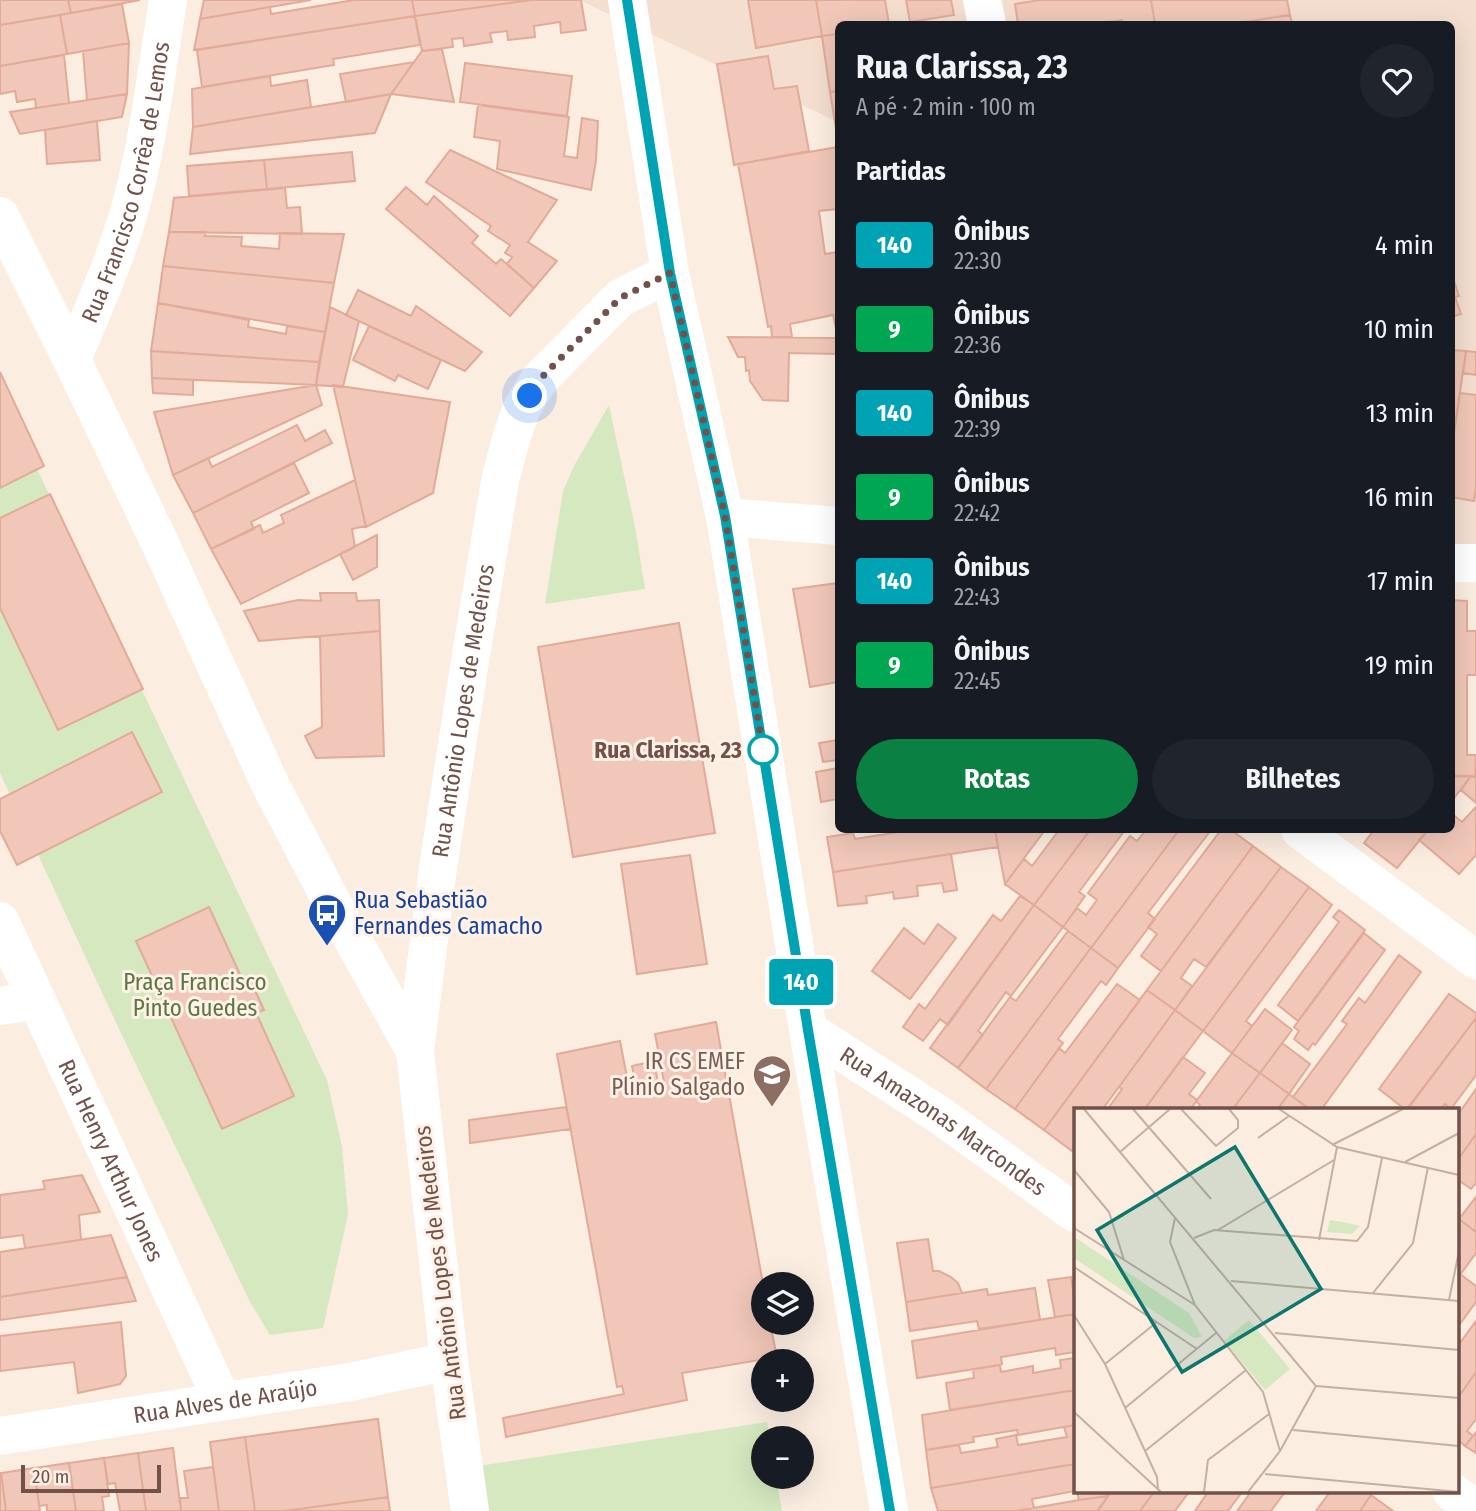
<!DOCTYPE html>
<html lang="pt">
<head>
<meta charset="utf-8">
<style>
	:root { --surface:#171b24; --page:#20242c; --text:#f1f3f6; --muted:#9ea1a6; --accent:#0b8043 }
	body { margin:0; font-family:"Fira Sans Condensed",sans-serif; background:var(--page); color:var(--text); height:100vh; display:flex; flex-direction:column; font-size:26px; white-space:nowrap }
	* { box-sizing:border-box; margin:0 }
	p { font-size:23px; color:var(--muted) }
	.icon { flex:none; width:38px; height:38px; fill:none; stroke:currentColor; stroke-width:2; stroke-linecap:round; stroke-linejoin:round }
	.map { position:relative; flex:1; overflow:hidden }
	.drawer { position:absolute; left:835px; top:21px; width:620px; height:812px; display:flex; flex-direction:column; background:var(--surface); border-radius:10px; box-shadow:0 7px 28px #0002 }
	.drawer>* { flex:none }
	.badge { padding:0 14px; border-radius:5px; font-size:24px; line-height:46px }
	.fabs { position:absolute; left:751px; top:1272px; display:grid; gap:14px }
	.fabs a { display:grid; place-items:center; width:63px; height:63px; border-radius:50%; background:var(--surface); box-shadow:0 7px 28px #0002; font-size:35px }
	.scale { position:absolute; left:21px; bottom:18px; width:140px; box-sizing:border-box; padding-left:7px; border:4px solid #715148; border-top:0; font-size:19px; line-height:24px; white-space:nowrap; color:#715148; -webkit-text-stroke:5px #fff1e6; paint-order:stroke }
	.you { position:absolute; width:35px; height:35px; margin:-18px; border:5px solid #fff; border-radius:50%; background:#1a73e8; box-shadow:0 0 0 10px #1a73e833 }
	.map>.badge { position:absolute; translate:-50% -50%; box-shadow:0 0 0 4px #fff }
	h2 { padding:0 21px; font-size:26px; line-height:63px }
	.round { display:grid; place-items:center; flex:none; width:74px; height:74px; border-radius:37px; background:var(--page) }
	.head { display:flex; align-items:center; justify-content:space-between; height:119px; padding:0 21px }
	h1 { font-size:33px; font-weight:700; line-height:52px }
	.action { display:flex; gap:14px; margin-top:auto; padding:14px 21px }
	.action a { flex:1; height:80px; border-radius:42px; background:var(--accent); color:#fff; font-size:28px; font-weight:700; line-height:80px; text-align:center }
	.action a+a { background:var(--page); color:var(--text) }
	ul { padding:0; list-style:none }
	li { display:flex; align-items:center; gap:21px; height:84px; padding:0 21px }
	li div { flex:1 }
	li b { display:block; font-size:26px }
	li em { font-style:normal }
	li .badge { min-width:77px; font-weight:700; text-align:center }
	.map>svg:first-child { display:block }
</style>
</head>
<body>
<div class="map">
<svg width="1476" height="1511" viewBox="0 0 1476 1511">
	<rect width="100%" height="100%" fill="#fbede0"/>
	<path fill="#f3decf" d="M579 0H1476V544H1451V24H838V122Z"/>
	<path fill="#d5e8bf" d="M0 391 327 1080 342 1147 348 1214 323 1328 270 1335 250 1302 119 1029 0 773Z
		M609 405 636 532 645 589 545 604 563 491 574 466Z
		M767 1422 770 1438H763V1477H776L782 1511H485L478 1466Z"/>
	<path fill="#f0c7b8" stroke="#e2ab99" stroke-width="2" d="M0 0H68L71 13 0 25Z
		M68 0H140L71 13Z
		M204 0H311L200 19Z
		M354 0H412L415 16 194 50 200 19 270 7 271 14Z
		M412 0H531L415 16Z
		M531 0H581L586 30 561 33 560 22 534 26 535 37 508 40 507 31 490 33 492 42 464 46 463 38 452 39 453 47 422 51 415 16Z
		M748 0H816L822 36 756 48Z
		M816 0H885L889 24H838V34L822 36Z
		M906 0H951L954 15 910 22Z
		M1040 0H1151L1155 24H1122V20L1095 24H1018L1015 4Z
		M1151 0H1287L1290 15 1232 24H1155Z
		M122 4 129 43 67 54 60 15Z
		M60 15 67 54 0 66V25Z
		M1290 15 1292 24H1231Z
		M415 16 420 45 333 59 334 65 202 87 197 50Z
		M838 34V91L830 92 822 36Z
		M129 43 127 94 87 100 83 51Z
		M442 49 454 102 391 94 422 51Z
		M64 55 69 103 36 108 35 99 17 102 15 91 0 94V66Z
		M768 56 774 89 797 86 809 151 734 165 717 64Z
		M414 62 391 94 346 102 340 74Z
		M465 63 572 76 567 116 460 102Z
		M270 76 271 86 307 80 311 107 193 127 192 89Z
		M838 91V141L830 92Z
		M127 94 122 117 20 134 10 112Z
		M391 94 375 133 190 154 193 127Z
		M478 105 569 117 564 156 577 158 582 118 598 121 596 160 591 190 497 169 500 141 474 137Z
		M97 121 100 160 47 164 45 130Z
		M838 147V209L819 211 825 254 838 252V338L833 315 790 324 792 337H772L771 326 768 327 738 164Z
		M450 150 557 200 528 242 557 261 534 288 507 264 512 257 505 253 510 245 488 231 491 226 426 182Z
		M352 152 355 181 267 189 264 160Z
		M264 160 267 189 189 196 187 166Z
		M406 187 427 205 434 196 478 236 472 243 496 264 501 259 534 288 510 316 386 209Z
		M285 188 287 208 300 207 302 234 169 232 174 198Z
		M169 232H206L205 236 242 237 241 246 279 249 280 233 344 234 334 283 163 266Z
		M163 266 334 283 325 332 158 303Z
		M1451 272 1459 296 1455 297 1461 314 1451 317Z
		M358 290 411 316 416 306 482 352 465 371 346 315Z
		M158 303 249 320 248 327 286 334 287 326 325 332 319 362 151 351Z
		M330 307 359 321 343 387 316 385Z
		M369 326 441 360 428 389 398 375 395 381 353 360Z
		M728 337 838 338V373L837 354 789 353 788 401 763 400 750 381 749 370 746 371 745 357H738Z
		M1451 350 1466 351 1452 446H1451Z
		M151 351 319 362 316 385 152 378Z
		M1466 351 1476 352V375L1463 373Z
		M0 372 44 466 0 488Z
		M152 378 193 380V395L153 393Z
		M316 385 322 405 173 475 154 412Z
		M333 385 450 402 433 493 366 527Z
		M1460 393 1476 395V487L1474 501 1451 497V454Z
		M297 425 305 441 325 430 332 443 193 513 173 475 208 458 212 467Z
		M294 463 309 493 251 522 254 529 211 549 193 513Z
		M355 480 366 526 352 529 355 547 241 604 211 549 260 525 263 533 284 523 281 515Z
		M50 494 143 689 58 730 0 608V518Z
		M377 535V567L353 580 340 554Z
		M838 583V682L810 687 793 589Z
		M320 593H356L357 601 379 600 380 631 259 641 244 611 298 600 321 601Z
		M1451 600 1467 601V631H1476V675H1467V755H1476L1475 777 1451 776Z
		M679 623 715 833 573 857 538 647Z
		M380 631 384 756 316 758 305 736 322 727 320 636Z
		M132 732 162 792 17 865 0 831V799Z
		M838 740V760L823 762 819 743Z
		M838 768V799L821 802 816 772Z
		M1451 776H1471L1451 802Z
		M1471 776 1476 777V803L1461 790Z
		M1476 807V855L1459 874 1419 840 1428 830H1451V813L1462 822Z
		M911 830H995L998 847 833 872 827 837 853 833 855 839Z
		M995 830H1045L1005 884 998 847Z
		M1059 830H1090L1034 905 1005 884 1024 859 1032 866Z
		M1090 830H1125L1079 892 1085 896 1063 927 1034 905Z
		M1146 830H1179L1091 948 1063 927 1077 908 1086 915 1097 900 1088 893 1130 836 1137 841Z
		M1179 830H1211L1148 913 1155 919 1118 968 1091 948Z
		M1221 830H1231L1253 846 1161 971 1141 956 1157 934 1148 927Z
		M1374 830H1428L1397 868 1364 843Z
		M1253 846 1281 867 1206 967 1194 959 1181 978 1192 986 1175 1010 1147 990Z
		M951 854 957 890 944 892 942 883 917 886 918 896 894 899 893 892 866 896 867 903 838 906 833 872Z
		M690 855 707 964 637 974 621 864Z
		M1281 867 1309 887 1203 1031 1175 1010Z
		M1309 887 1332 905 1246 1021 1252 1026 1232 1053 1203 1031Z
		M1020 896 1034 905 948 1025 940 1019 923 1041 903 1027 919 1004 925 1009 993 915 1001 921Z
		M1034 905 1063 927 1011 996 1006 992 978 1031 983 1035 958 1068 930 1048Z
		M209 907 243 981 249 977 264 1010 256 1013 294 1096 222 1129 136 941Z
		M1339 910 1365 930 1298 1021 1278 1005 1339 922 1333 917Z
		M938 924 956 938 910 999 872 971 904 928 924 944Z
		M1068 931 1091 948 986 1089 958 1068 1010 997 1016 1001Z
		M1364 933 1385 950 1315 1045 1313 1043 1308 1050 1294 1039 1299 1031 1294 1027Z
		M1091 948 1118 968 1106 985 1101 981 1058 1039 1063 1043 1015 1109 986 1089Z
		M1399 955 1421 972 1321 1110H1311L1293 1097 1347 1024 1342 1021 1359 998 1365 1003Z
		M1117 984 1140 1000 1044 1130 1015 1109 1059 1048 1065 1053Z
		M1147 990 1175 1010 1102 1110H1075V1147L1072 1151 1044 1130Z
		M1449 994 1476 1013V1018L1406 1110 1379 1089Z
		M1265 1009 1292 1030 1260 1073 1232 1053Z
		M1175 1010 1203 1031 1144 1110H1107L1122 1089 1119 1087Z
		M1476 1018V1075L1451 1109 1445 1104 1440 1110H1407Z
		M716 1022 763 1284V1323H770L777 1357 682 1373 687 1400 506 1437 503 1418 624 1394 622 1386 617 1387 557 1054 620 1041 631 1098 638 1097 632 1066 654 1061 660 1093 666 1092 655 1034Z
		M1282 1043 1310 1064 1289 1094 1260 1073Z
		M1232 1053 1260 1073 1232 1110H1196L1200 1105 1196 1101 1197 1100Z
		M1183 1057 1205 1073 1189 1094 1197 1100 1190 1110 1185 1108 1183 1110H1144Z
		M1260 1073 1289 1094 1277 1110H1232Z
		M1476 1089V1134L1457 1161V1116Z
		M1289 1094 1293 1097 1311 1110H1284L1279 1107Z
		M566 1107 571 1129 470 1143 469 1120Z
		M1476 1134V1183L1471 1189 1457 1179V1161Z
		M82 1175 100 1212 79 1215 81 1240 25 1248 23 1235 0 1238V1195L45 1189 43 1181Z
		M1476 1197V1232L1459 1219Z
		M1459 1219 1476 1232V1253L1457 1279V1223Z
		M111 1235 127 1277 0 1297V1252Z
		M928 1239 933 1271H939L951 1277 958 1283 962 1293 906 1302 897 1243Z
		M1460 1274 1476 1286V1302L1457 1328V1279Z
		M127 1277 136 1301 0 1320V1297Z
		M1071 1277 1075 1302V1314L1055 1317 1048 1280Z
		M1035 1288 1040 1320 979 1329 977 1321 910 1331 906 1302 987 1289 988 1295Z
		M1075 1314V1352L1056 1355 1055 1348 1001 1357 1002 1364 1000 1365 917 1378 912 1341Z
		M1476 1321V1372L1457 1399V1347Z
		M121 1322 126 1376 120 1384 116 1385 78 1393 74 1362 0 1371V1336Z
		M1075 1358V1390L950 1410 946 1383 974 1378 973 1369 1000 1365 1001 1372 1033 1366V1373L1061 1368 1060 1360Z
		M1476 1372V1419L1467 1431 1473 1436 1465 1446 1457 1439V1399Z
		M1075 1390V1425L1018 1435 1017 1430 973 1437 974 1442 926 1450 922 1415Z
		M378 1419 388 1497 284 1511H255L245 1437Z
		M1075 1425V1464L931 1488 926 1450 959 1445 961 1453 998 1447 996 1439 1016 1435 1018 1445 1067 1437 1064 1427Z
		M1476 1432V1453L1465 1446Z
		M245 1437 255 1511H219L210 1442Z
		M173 1448 181 1511H146L138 1453Z
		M138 1453 146 1511H120L115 1483 108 1484 104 1458Z
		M104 1458 109 1496 102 1497 104 1511H76L69 1463Z
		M69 1463 76 1511H47V1505L39 1506 34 1468Z
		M1075 1464V1491L1032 1499 1034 1508 1016 1511H938L931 1488Z
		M213 1467 219 1511H181L180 1498H188L184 1471Z
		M34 1468 40 1511H6L1 1473Z
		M0 1473H1L6 1511H0Z
		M1077 1492H1107L1108 1496 1079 1500Z
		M1111 1492H1154L1140 1511H1098Z
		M1154 1492H1189L1175 1511H1140Z
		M1208 1492H1242L1228 1511H1195Z
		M1251 1492H1285L1271 1511H1237Z
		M1330 1492H1367L1371 1495 1360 1511H1316Z
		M1371 1495 1393 1511H1360Z
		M1108 1496 1097 1511H1016L1079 1500Z
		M388 1497 390 1511H284Z"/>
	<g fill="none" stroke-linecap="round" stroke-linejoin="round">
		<g stroke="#fff" stroke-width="38">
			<path d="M627 0 670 273 725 517 808 1030 889 1511"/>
			<path d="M982 0 987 24"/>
			<path d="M0 216 72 360 159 541 270 784 334 906 415 1051"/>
			<path id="s1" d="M72 360C93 309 116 259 131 205 149 138 157 69 168 0"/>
			<path d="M725 517 838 526"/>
			<path d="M1451 563H1476"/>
			<path d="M1300 830 1476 960"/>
			<path id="s2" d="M0 921 222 1400"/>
			<path d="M0 1006 37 1000"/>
			<path id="s3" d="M808 1030 941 1116 1075 1213"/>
			<path id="s4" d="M0 1436 350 1382 449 1361"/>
			<path d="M1452 1492 1476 1509"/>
			<path id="s5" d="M470 1511 449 1361 415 1051 438 868 470 661 500 481 511 439 521 410 538 381 620 298 670 273"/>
		</g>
	</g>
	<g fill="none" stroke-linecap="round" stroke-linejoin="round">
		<g stroke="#fff" stroke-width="16">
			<path id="line" d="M627 0 670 273 725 516 808 1030 890 1511"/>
		</g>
		<use href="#line" stroke="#00a3b4" stroke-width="10"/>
		<path stroke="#715148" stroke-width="7" stroke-dasharray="0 12.6" d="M530 396 538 381 620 298 670 273 725 516 763 750"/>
	</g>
	<defs>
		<g id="bus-pin" transform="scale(2.0125)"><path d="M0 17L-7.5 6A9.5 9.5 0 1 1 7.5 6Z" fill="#1a4fb4" stroke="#fff1e6"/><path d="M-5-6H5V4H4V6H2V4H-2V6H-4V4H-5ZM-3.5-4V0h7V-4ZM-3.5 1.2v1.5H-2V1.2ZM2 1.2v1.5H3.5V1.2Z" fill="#fff"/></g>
		<g id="school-pin" transform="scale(2.0125)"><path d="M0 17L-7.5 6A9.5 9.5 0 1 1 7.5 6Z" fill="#8d6e63" stroke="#fff1e6"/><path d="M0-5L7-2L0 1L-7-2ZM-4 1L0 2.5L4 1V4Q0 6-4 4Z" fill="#fff"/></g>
	</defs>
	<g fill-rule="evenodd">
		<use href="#bus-pin" x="327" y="913"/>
		<use href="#school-pin" x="772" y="1074"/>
	</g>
	<circle fill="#fff" stroke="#00a3b4" stroke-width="3.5" cx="763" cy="750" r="14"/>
	<g text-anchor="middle" stroke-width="6" stroke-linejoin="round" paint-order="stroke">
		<g font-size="23" fill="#715148" stroke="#fff1e6">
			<text dy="8" stroke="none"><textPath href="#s1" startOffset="187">Rua Francisco Corrêa de Lemos</textPath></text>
			<text dy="8" stroke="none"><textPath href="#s5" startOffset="807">Rua Antônio Lopes de Medeiros</textPath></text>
			<text dy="8" stroke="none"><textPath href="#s3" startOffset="163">Rua Amazonas Marcondes</textPath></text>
			<text dy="8" stroke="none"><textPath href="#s2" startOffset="264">Rua Henry Arthur Jones</textPath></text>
			<text transform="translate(440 1273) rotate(-97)" y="8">Rua Antônio Lopes de Medeiros</text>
			<text dy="8" stroke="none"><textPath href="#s4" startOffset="228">Rua Alves de Araújo</textPath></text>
		</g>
		<g font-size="23" font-weight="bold" fill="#715148" stroke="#fff1e6" text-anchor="end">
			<text x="742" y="758">Rua Clarissa, 23</text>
		</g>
		<g font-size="23" fill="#164399" stroke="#fff1e6" text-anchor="start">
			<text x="354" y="908">Rua Sebastião<tspan x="354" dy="26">Fernandes Camacho</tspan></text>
		</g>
		<g font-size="23" fill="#587741" stroke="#fff1e6">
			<text x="195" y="990">Praça Francisco<tspan x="195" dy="26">Pinto Guedes</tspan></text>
		</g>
		<g font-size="23" fill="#785e54" stroke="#fff1e6" text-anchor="end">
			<text x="745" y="1069">IR CS EMEF<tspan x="745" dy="26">Plínio Salgado</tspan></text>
		</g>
	</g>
	<g transform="translate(1074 1108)">
		<rect width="385" height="385" fill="#fbede0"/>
		<path d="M256 112 269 114 286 118 278 126 253 124ZM0 129 115 205 128 229 120 230 0 150ZM175 212 216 261 191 282 150 233Z" fill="#d5e8bf"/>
		<path fill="none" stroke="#c4afa3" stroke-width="2" d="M10 1 242 278 206 343 174 384M59 1 137 91M107 1 142 38 164 20V12L155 1M205 1 263 39 385 67M184 30 215 8M258 37 329 1M46 44 96 1M331 54 385 25M0 62 35 104 50 152M101 110 96 134 121 197 189 284 206 343M0 120 121 197M144 122 260 52M120 130 140 122 283 133 294 119 308 50M245 132 263 39M0 159 123 241M157 173 385 193M299 185 339 135 354 59M375 192 385 143M0 207 31 256 83 369 84 381M201 225 385 242M31 256 83 214M242 278 385 290M51 300 142 225M0 304 87 384M219 322 385 338M71 343 172 262M191 366 385 384M130 384 134 352 195 306"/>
		<path fill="#0f766e" fill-opacity="0.15" stroke="#0f766e" stroke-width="3.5" d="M161 39 247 181 108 264 23 122Z"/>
		<rect width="385" height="385" fill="none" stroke="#715148" stroke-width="3.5"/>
	</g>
</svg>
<div class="fabs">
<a><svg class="icon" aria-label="layers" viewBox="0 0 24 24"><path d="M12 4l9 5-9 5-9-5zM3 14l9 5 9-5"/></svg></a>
<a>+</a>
<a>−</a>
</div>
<div class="scale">20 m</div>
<div class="you" style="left:530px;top:396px"></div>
<b class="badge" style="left:801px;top:982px;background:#00a3b4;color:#fff">140</b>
<section class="drawer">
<div class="head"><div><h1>Rua Clarissa, 23</h1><p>A pé · 2 min · 100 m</p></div><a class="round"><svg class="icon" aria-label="heart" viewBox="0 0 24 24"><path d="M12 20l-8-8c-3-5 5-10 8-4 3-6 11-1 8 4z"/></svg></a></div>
<h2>Partidas</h2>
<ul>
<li><span class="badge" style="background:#00a3b4;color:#fff">140</span><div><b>Ônibus</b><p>22:30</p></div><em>4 min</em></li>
<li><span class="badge" style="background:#00a651;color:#fff">9</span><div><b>Ônibus</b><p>22:36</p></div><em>10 min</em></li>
<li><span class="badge" style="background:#00a3b4;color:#fff">140</span><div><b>Ônibus</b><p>22:39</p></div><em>13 min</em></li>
<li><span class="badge" style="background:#00a651;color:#fff">9</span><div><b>Ônibus</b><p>22:42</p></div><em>16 min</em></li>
<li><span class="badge" style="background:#00a3b4;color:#fff">140</span><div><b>Ônibus</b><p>22:43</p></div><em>17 min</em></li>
<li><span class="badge" style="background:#00a651;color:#fff">9</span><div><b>Ônibus</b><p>22:45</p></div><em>19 min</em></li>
</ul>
<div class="action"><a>Rotas</a><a>Bilhetes</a></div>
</section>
</div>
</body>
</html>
